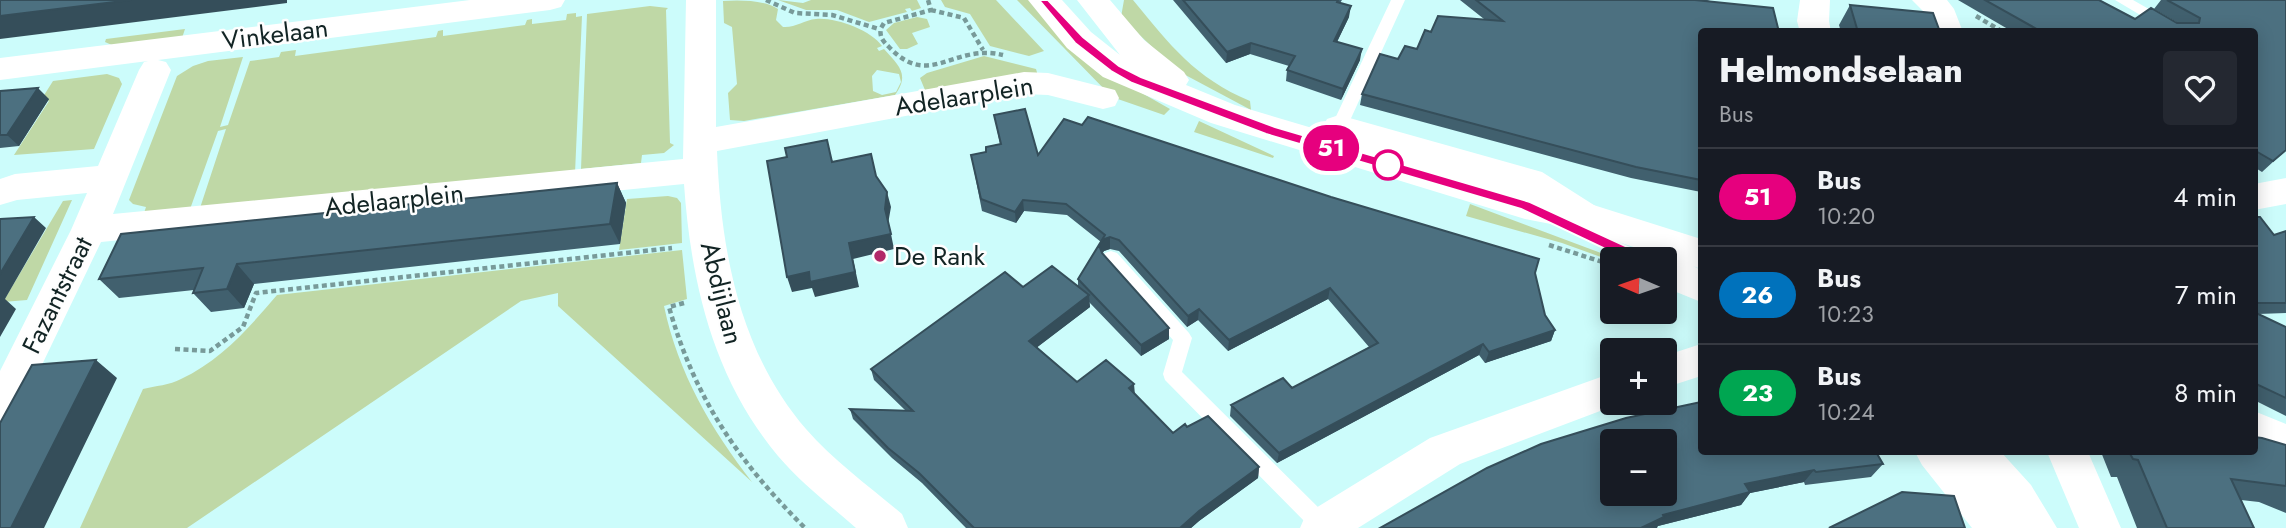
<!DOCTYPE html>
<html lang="en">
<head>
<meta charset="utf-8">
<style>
	:root { --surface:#171b24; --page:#242831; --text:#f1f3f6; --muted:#9ea1a6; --line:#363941 }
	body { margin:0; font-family:Jost,sans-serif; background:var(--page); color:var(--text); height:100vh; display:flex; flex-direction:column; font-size:26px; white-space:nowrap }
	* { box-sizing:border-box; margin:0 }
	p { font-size:23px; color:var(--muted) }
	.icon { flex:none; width:38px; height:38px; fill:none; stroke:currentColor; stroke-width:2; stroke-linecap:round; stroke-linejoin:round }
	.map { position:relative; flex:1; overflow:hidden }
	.side { position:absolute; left:1698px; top:28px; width:560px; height:427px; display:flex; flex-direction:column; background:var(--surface); border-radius:7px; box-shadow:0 4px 18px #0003 }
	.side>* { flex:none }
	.badge { padding:0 14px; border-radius:23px; font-size:24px; line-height:46px }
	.needle { width:46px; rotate:272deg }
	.controls { position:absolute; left:1600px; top:247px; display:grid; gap:14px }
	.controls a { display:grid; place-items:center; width:77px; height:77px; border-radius:7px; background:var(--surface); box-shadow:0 4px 18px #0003; font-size:35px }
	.map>.badge { position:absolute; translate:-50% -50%; box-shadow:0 0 0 4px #fff }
	.round { display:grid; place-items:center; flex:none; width:74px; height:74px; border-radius:7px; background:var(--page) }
	.head { display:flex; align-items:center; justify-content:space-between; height:119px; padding:0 21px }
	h1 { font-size:33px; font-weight:800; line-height:52px }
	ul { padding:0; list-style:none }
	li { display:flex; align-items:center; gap:21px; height:98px; padding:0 21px; border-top:2px solid var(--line) }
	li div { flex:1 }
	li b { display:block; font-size:26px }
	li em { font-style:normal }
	li .badge { min-width:77px; font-weight:700; text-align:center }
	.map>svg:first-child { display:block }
</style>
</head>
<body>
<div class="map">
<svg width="2286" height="528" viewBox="0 0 2286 528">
	<rect width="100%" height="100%" fill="#ccfcfb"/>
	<path fill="#bfd8a6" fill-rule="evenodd" d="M778 0 803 3 811 0H917L921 8 912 11 910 8 905 9 907 12 869 22 837 10H806Z
		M941 0H996L1044 51 1029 56 990 46 970 14 945 7Z
		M1017 0H1035L1119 80 1170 109 1164 115 1112 97Z
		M1124 0H1133C1170 45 1195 78 1250 101L1251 110 1176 70 1121 17Z
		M723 1C740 0 765 0 778 9L776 20 783 27C795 28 804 20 816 19 835 17 871 30 882 46L877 48 879 51 884 49C899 66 910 74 895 95L744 121 730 120 728 93 737 84 732 27 724 23ZM877 70 899 74 901 82 896 92 882 95 873 91 872 76Z
		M650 6 668 8 666 10 670 143 674 145 664 153 642 155 641 163 581 169 587 14Z
		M576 13V17L582 16 575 173 199 211 226 129 218 131 189 212 143 216 146 207 133 204 129 200 177 76 193 66 208 61 243 57 220 127 228 125 250 61 279 57 281 52 296 50 295 56 436 37 438 31 443 30V36L525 25 527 20 532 19V24L566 20 567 14Z
		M917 17 927 19 930 27 912 33 918 44 907 49H900L886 30 894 23Z
		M185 29 182 38 114 46 105 42 106 39Z
		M984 56 1036 69 1038 76 925 90 920 78 927 73Z
		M107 74 119 78 122 84 94 149 14 155 49 101 41 100 53 81Z
		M1199 121 1274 156 1273 158 1194 132Z
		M668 196 677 198 681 203 682 243 619 250 627 199Z
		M72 200 27 300 3 302 63 201Z
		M1470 204 1617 259 1612 261 1562 243 1466 216Z
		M682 250 687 299 664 306C678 373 711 429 752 482L558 306V293L521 301 187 528H80L143 389C155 386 170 385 181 379 221 360 249 328 277 295Z"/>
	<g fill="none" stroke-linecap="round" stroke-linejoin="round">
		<path stroke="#789a99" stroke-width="4.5" stroke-dasharray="5 3.5" stroke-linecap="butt" d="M766 0 795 13 832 15 879 29
			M928 0 931 10 884 23 881 28C879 37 883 41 889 47 930 90 952 43 1003 55
			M931 10 964 18 983 50
			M1976 16 2003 32
			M1549 245 1612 265
			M684 303 669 307C695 399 738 461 805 528
			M175 349 210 351 243 327 256 293 672 248"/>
		<path fill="#fff" fill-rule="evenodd" d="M1391 0H1405L1347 127 1339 133 1333 131 1331 127Z
			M2115 0H2133L2189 32H2169Z
			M1111 251 1117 253 1189 333 1192 338 1182 372 1330 519 1332 528H1311L1165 380 1163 374 1173 340 1105 263 1102 258 1105 253Z"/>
		<path fill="#fff" fill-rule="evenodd" d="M470 0H565L561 7 550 10 158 60 166 62 171 70 113 214 683 159 686 0H716V127L1024 72 1048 73 1115 90 1119 98 1115 106 1103 109 1048 95 1024 94 717 151C721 251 739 351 806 429 834 461 870 487 902 514L908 528H856C830 505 801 483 778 456 713 378 691 283 684 184L101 242 14 423 0 428V371L71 230 87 193 17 200 0 205V179L15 174 98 166 139 70 144 62 148 61 0 80V58Z
			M1800 0H1830L1829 21 1831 32H1800L1797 21Z
			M1912 0H1947L1954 9 1963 32H1932L1926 14Z
			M1339 115 1542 172 1597 207 1602 216 1597 225 1584 229 1571 225 1518 190 1349 142 1341 157 1329 160 1317 157 1312 148 1327 119Z
			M2286 178V204L2254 210V184Z
			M1701 344V376L1664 388V356Z
			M1612 373V402H1624L1460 464 1358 528H1300L1306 514 1430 438Z
			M2254 411 2286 424V462L2254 448Z
			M2047 452H2088L2121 528H2079Z"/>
		<path fill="#fff" fill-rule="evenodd" d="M1028 0H1062L1091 32 1120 55 1077 0H1110L1144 40 1184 72 1189 80 1186 85 1235 105 1525 191 1584 202 1701 239V269L1693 266 1701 270V302L1664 287V259H1651L1661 256 1582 230 1525 219 1211 123 1103 77 1067 48Z
			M1915 452H2001L2031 485 2057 528H1972L1922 465Z"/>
	</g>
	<path fill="#41606e" d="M1173 0H1342L1340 3 1349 17 1337 42 1360 60 1341 100 1286 81 1287 70 1289 66 1250 54 1226 63Z
		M1460 0H1710L1707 1 1701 32V192L1631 178 1360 105 1362 94 1398 59 1417 49 1431 32 1484 19Z
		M1958 0H2099L2135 19 2178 23 2154 9 2161 0H2286V150L2262 172 2254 167V32H2013Z
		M1850 5 1940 32H1841L1839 25Z
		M0 91 49 99 19 146 0 148Z
		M994 115 1038 155 1535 273 1545 315 1555 330 1551 341 1485 363 1479 355 1277 463 1230 416 1231 405 1292 388 1369 347 1328 299 1228 351 1198 320 1187 327 1119 251 1110 249 1104 251 1102 253 1169 328V339L1141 356 1089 302 1090 307 1037 347 1077 382 1134 393 1173 433 1187 427 1259 467 1258 478 1199 521 1191 528H966L922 483 892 458 853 419 850 409 905 410 874 380 871 369 1023 287H1078V279L1101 242 1067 215 1024 211 1016 223 982 211 971 155 986 152 1000 144Z
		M617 183 626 203 620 244 254 284 244 308 211 312 193 293 194 290 119 298 99 279Z
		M2254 217 2274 235 2286 231V313L2258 314 2286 327V416L2254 400Z
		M1701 402 1883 464 1871 477 1805 485 1804 482 1750 493 1741 505 1658 526Z
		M2286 445V513L2259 502 2241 500 2254 528H2137L2117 477H2111L2101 452H2254Z"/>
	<path fill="#354e5a" d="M131 0H287V3L0 39V16Z
		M1351 6 1349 17 1332 52 1334 41Z
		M1251 43 1250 54 1226 63 1227 52Z
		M1362 49 1360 60 1341 100 1343 89Z
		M38 88 49 99 19 146 7 135Z
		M617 183 626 203 620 244 610 224Z
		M887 192 891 207 888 224 885 209Z
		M1023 200 1024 211 1016 223 1015 212Z
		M34 217 46 228 5 299 16 309 0 337V274Z
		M891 234 894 249 853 259 859 287 815 297 812 288 792 292 787 277 809 272 849 243Z
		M1110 237V249L1104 251 1100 257 1099 245 1104 239Z
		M237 264 254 284 244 308 227 289Z
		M1330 288 1328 299 1228 351 1229 340Z
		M1089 295 1090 307 1031 352 1029 341Z
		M1199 309 1198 320 1187 327 1188 316Z
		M1169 328V339L1141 356V345Z
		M1555 330 1551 341 1485 363 1489 352Z
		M1483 344 1479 355 1277 463 1279 453Z
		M96 360 117 378 44 528H11Z
		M1134 384 1135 395 1129 388Z
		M1259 467 1258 478 1199 521 1191 528H1180L1199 511Z
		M1814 470 1804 482 1750 493 1741 505 1658 526 1657 528H1641L1663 515 1745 484Z"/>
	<path fill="#4c7080" stroke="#354e5a" stroke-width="2" fill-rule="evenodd" d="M0 0H131L0 16Z
		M1183 0H1338L1337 2 1351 6 1334 41 1362 49 1343 89 1287 70 1295 56 1251 43 1227 52Z
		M1476 0H1695L1773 8 1779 32H1701V180L1636 167 1362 94 1380 54 1398 59 1405 46 1417 49 1425 30 1431 32 1438 16 1503 21Z
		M1985 0H2099L2135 19 2151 8 2177 23H2199L2200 18 2167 0H2286V150L2273 161 2254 150V32H2042Z
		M1850 5 1933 13 1940 32H1858Z
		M38 88 7 135H0V91Z
		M1025 109 1038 155 1064 119 1082 125 1088 117 1331 197 1539 259 1535 273 1545 315 1555 330 1489 352 1483 344 1279 453 1231 405 1283 378 1292 388 1378 343 1330 288 1229 340 1199 309 1188 316 1119 240 1110 237 1104 239 1099 245 1102 253 1169 328 1141 345 1078 279 1105 235 1066 204 1023 200 1015 212 981 199 971 155 986 152V147L1001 144 994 115Z
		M827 140 832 162 871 154 876 176 887 192 885 209 891 234 849 243 855 272 810 282 809 272 787 277 767 161 787 157 785 148Z
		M617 183 610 224 237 264 227 289 193 293 203 268 99 279 121 234Z
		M34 217 0 274V219Z
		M2254 217H2260L2274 235 2286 231V303H2254Z
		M1052 266 1089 295 1029 341 1077 382 1106 360 1134 384 1129 388 1173 433 1185 424 1187 427 1208 416 1259 467 1199 511 1180 528H974L919 473 888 448 850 409 913 411 871 369 1005 272 1023 287Z
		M2254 312 2286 327V398L2254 383Z
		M96 360 11 528H0V423L32 365Z
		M1701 402V452H1876L1883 464 1816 472 1814 470 1745 484 1750 492 1663 515 1664 517 1641 528H1380L1487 468 1541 444 1626 418ZM1612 441H1664V494H1612Z
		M2254 437 2262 438 2286 445V486L2231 479 2254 528H2167L2138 460 2133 459 2129 452H2254Z
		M1902 492 1954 496 1965 528H1829Z"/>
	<path fill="#e6007e" stroke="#fff" stroke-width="2" d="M1039 0H1048L1083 37 1119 66 1141 77 1275 127 1530 202 1645 255 1647 259 1645 263H1635L1521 209 1266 134 1132 83 1111 71 1075 43Z"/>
	<circle fill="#fff" stroke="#e6007e" stroke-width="3.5" cx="1388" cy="165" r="14"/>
	<circle fill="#b22969" stroke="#fefefe" stroke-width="2.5" cx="880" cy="256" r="7"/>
	<g text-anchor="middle" stroke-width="5" stroke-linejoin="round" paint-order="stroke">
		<g font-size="26" fill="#122424" stroke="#fefefe">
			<text transform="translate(275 34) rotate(-7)" y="9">Vinkelaan</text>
			<text transform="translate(964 96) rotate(-9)" y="9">Adelaarplein</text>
			<text transform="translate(394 200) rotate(-6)" y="9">Adelaarplein</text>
			<text transform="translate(722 293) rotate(76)" y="9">Abdijlaan</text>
			<text transform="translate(57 295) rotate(-64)" y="9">Fazantstraat</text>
		</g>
		<g font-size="26" fill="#122424" stroke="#fefefe" text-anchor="start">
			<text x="894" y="265">De Rank</text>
		</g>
	</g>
</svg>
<div class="controls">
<a><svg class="needle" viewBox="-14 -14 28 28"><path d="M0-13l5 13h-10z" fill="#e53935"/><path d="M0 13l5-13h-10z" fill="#9ea1a6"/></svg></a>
<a>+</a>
<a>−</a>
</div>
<b class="badge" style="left:1331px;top:148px;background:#e6007e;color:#fff">51</b>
<section class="side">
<div class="head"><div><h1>Helmondselaan</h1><p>Bus</p></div><a class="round"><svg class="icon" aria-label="heart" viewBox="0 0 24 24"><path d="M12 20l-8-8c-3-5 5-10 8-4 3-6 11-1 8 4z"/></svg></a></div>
<ul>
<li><span class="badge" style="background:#e6007e;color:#fff">51</span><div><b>Bus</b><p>10:20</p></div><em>4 min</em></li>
<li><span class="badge" style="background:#0072bc;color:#fff">26</span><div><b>Bus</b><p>10:23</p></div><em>7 min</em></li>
<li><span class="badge" style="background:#00a651;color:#fff">23</span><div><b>Bus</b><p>10:24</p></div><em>8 min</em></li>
</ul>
</section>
</div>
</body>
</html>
